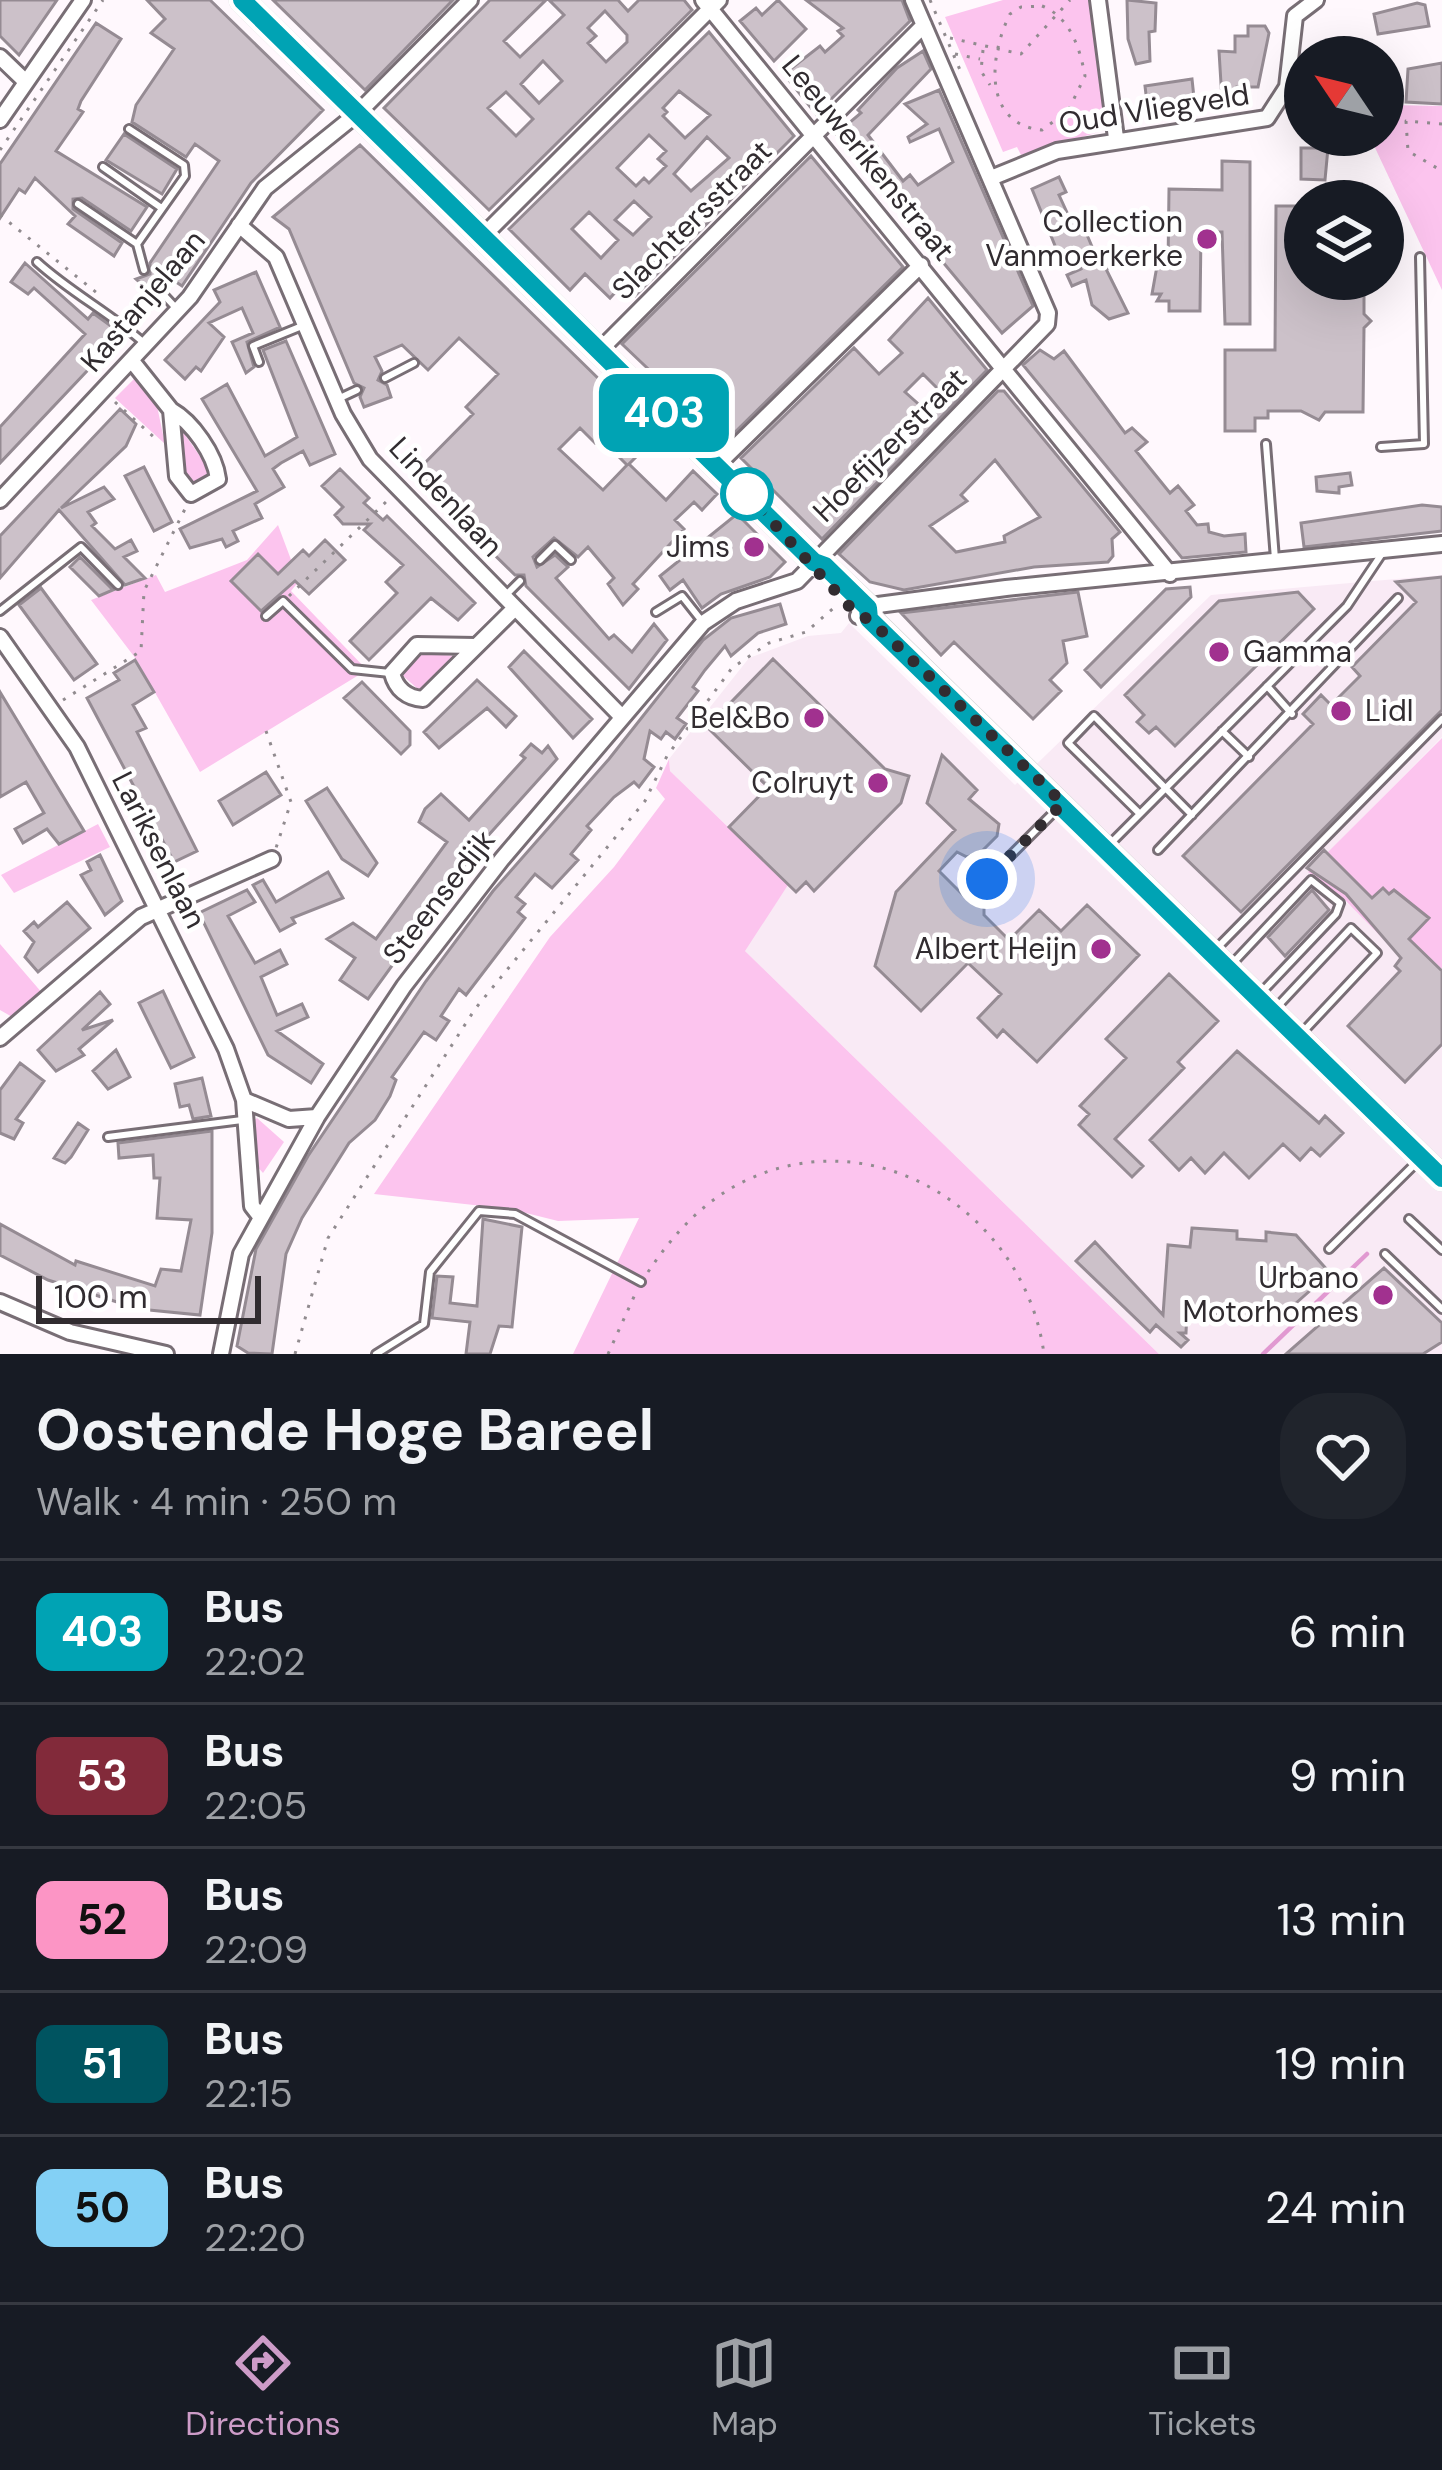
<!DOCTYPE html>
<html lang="en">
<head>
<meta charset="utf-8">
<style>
	:root { --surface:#171b24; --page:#20242c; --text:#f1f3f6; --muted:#9ea1a6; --line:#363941; --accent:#cd9cc8 }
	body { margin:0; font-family:"DM Sans",sans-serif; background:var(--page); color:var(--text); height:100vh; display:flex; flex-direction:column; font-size:45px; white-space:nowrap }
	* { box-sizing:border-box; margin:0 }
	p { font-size:39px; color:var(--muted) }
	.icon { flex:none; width:66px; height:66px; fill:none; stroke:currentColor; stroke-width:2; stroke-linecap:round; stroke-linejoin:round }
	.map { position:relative; height:1354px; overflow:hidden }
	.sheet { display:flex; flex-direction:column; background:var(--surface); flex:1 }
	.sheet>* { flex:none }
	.badge { padding:0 24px; border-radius:18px; font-size:42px; line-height:78px }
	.needle { width:78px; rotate:305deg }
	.fabs { position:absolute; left:1284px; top:36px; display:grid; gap:24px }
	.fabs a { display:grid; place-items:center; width:120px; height:120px; border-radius:50%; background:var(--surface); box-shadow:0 12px 48px #0002; font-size:60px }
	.scale { position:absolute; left:36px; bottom:30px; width:225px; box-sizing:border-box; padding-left:12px; border:6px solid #312c30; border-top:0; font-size:33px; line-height:42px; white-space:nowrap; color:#312c30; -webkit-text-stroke:9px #fff; paint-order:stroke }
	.you { position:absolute; width:60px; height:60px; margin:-30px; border:9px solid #fff; border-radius:50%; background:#1a73e8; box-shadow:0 0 0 18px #1a73e833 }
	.map>.badge { position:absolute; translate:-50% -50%; box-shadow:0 0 0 6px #fff }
	.round { display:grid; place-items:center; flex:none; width:126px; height:126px; border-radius:48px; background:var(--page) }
	.head { display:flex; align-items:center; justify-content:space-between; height:204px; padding:0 36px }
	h1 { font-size:57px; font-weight:700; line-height:90px }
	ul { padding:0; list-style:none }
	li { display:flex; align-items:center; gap:36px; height:144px; padding:0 36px; border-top:3px solid var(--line) }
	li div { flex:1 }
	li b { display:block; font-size:45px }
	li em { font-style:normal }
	li .badge { min-width:132px; font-weight:700; text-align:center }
	.dock { display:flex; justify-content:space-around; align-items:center; height:168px; border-top:3px solid var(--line); background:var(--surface); font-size:33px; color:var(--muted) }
	.dock a { display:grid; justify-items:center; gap:6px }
	.dock .current { color:var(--accent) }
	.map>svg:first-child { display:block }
</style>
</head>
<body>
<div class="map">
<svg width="1442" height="1354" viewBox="0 0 1442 1354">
	<rect width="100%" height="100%" fill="#fff8fd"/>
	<path fill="#f9eaf5" d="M1442 575V737L1309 872 1348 904 1416 943 1442 969V1354H1159L744 950 788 885 670 771 669 759 749 658 808 636 841 633 849 623 1015 785 1211 595Z"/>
	<path fill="#fcc4ee" d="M1003 0H1089L1107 124 1099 132 1021 155 1017 147 1003 152 945 17Z
		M1393 69 1391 105 1442 106V290L1369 135H1383V71Z
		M134 379 157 406 165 444 115 398Z
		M183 432 209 469 210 476 192 486 181 473Z
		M278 525 299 581 291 591 367 670 200 772 136 659 91 600 156 575 165 592 247 560Z
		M420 653 456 656 419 690 402 675Z
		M1442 738V969L1416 944 1402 958 1342 897 1308 872Z
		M669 759 670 771 788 885 745 951 1159 1354H573L639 1218 558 1221 510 1209 374 1194 550 937 614 867 665 799 656 788Z
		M98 824 110 847 14 893 1 875Z
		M0 944 43 994 14 1018 0 1010Z
		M257 1118 284 1142 263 1173 256 1165 253 1121Z"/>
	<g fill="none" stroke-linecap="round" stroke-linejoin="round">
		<path stroke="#e199d1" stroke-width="4.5" d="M1263 1354 1367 1254"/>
	</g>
	<path fill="#ccc1c9" stroke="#958b93" stroke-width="3" fill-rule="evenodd" d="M0 0H57L19 55 0 36Z
		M147 0H210L323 110 251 183 182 286 173 280 157 286 154 295 136 279 150 274V263L219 161 195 144 186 157 132 122 136 105 174 49 151 33 165 19Z
		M273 0H453L365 90Z
		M490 0H546L504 41 520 57 564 15 549 0H618L628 11 639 0H684L692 10 489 210 384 108ZM605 11 627 35V42L606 62 588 43 596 36 588 28ZM543 61 562 81 539 103 521 84ZM506 92 533 119 516 136 488 108Z
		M778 0 806 29 774 61 740 21 756 8 762 15Z
		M806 0H902L910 21 816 114 784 74 820 46 825 52 843 36 838 31 843 28Z
		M1127 0 1156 3 1155 31 1149 32 1150 61 1136 64 1128 39Z
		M1417 3 1425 5 1429 26 1378 34 1374 14Z
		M96 23 121 39 81 101 78 109 83 112 56 151 147 207 131 231 82 198 73 199V209L122 243 114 256 68 224 75 216 35 178 25 193 19 189 0 218V164Z
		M1248 26H1265L1269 33 1258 87H1237V100H1222L1219 51 1235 52V36H1248Z
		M709 32 794 136 635 296 623 284 610 298 585 274 570 290 509 229ZM679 91 710 115 685 138 663 116 667 112 663 108ZM649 135 666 151 658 159 666 166 649 183 644 178 636 186 617 168ZM707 137 729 158 691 191 674 174ZM634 201 651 217 633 235 615 220ZM589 212 618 240 601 258 572 229Z
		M923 51 931 69 868 135 903 181 910 175 918 185 953 162 939 129 910 142 908 137 927 124 905 104 939 90 1033 306 1002 333 836 134 861 113 858 110 897 68Z
		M1442 63V104L1406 102 1408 69Z
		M1192 79 1194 98 1147 103 1145 86Z
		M124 134 177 169 162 194 106 160Z
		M360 145 657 436 629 464 666 500 693 471 717 494 702 510 694 502 675 520 684 529 633 584 638 589 623 605 608 584 614 578 588 547 578 557 554 538 533 557 537 567 555 555 568 567 556 578 609 639 614 635 632 652 654 624 667 640 629 689 526 586 524 575H515L413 475 473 414 466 407 498 374 459 338 428 370 402 345 375 357 382 371 378 380 387 385 391 397 364 407 360 397 364 388 354 383 289 229 273 217ZM580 428 595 443 600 438 627 465 603 490 559 449Z
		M1301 148H1328L1325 180 1301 179Z
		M811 156 903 267 725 442 622 344Z
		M1222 161 1250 162V324H1225L1222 232H1201L1200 311H1169V301H1157L1161 294H1152L1157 266H1168L1169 189 1222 190Z
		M1059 177 1066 192 1059 195 1070 219 1079 216 1096 256 1107 251 1113 266 1106 269 1128 313 1109 319 1092 305 1086 280 1072 286 1067 275 1081 269 1072 247 1058 253 1032 189Z
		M1276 206H1305V279H1364V314L1371 321 1364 328 1363 412H1325L1319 420 1301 411H1268V418H1255V431H1225V350H1275Z
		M25 263 88 319 93 313 122 334 0 463V427L85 334 34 288 28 294 11 282Z
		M256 272 280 327 247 342 254 367 246 373 232 342 253 333 242 308 209 323 224 337 201 371 196 367 185 379 165 360 220 302 214 290Z
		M928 298 987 370 822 539 741 458 854 348 879 374 902 353 889 340ZM923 374 940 391 923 408 905 392Z
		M286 341 335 454 310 465 303 451 281 463 273 469 284 487 255 504 262 518 233 531 238 541 226 547 222 539 190 548 180 529 257 491 202 399 227 384 265 456 297 437 263 350Z
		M1040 350 1054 359 1064 351 1125 433 1132 428 1147 442 1136 451 1170 493 1178 486 1194 505 1186 511 1197 525 1208 524 1209 532 1224 536 1245 534 1246 552 1182 558 1023 365Z
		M998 391H1004L1120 532 1112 539 1113 556 1108 562 1034 567 904 590 870 582 839 554ZM995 460 1040 517 1004 536 1005 542 956 552 930 526 967 501 961 495Z
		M120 409 136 424 126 446 61 508 104 487 114 499 88 512 96 523 92 526 115 549 131 540 137 551 124 557 145 578 125 585 59 510 0 578V536Z
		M144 467 172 522 154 531 125 476Z
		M340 469 369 498 364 503 383 520 387 516 475 603 458 620 431 598 369 660 350 641 397 593 386 582 403 565 364 530 370 524H343L335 515 343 507 322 486Z
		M1350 473 1352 485 1339 487V493L1317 491 1316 477Z
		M1422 505 1442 507V531L1304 547 1301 523Z
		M737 514 785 562 770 577 721 594 702 608 683 580 670 590 660 576Z
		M325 540 345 560 309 594 295 581 261 611 231 581 258 554 278 574 303 550 309 556Z
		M80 557 113 590 99 596 70 567Z
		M1442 577V710L1241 912 1183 856 1313 724 1303 714 1321 695 1331 705 1360 676 1352 667 1416 602 1396 582Z
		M1190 587 1191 597 1101 687 1085 670 1166 589Z
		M41 588 97 664 74 680 19 605Z
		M1078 592 1087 636 1063 641 1067 663 1050 680 1061 691 1033 719 954 642 941 655 901 613Z
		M1298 592 1314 609 1175 746 1156 727 1149 733 1137 722 1144 715 1125 695 1219 601Z
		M780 604 786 624 758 633 731 656 725 646 705 670 693 687 698 691 677 718 686 724 675 739 666 732 661 739 650 731 644 759 654 767 639 787 634 782 614 797 587 826 591 830 571 854 578 860 552 888 535 874 516 897 525 904 518 912 525 918 466 995 459 989 441 1016 449 1021 436 1040 424 1032 414 1046 392 1077 396 1080 390 1096 375 1120 349 1143 302 1218 286 1254 272 1354 248 1353 237 1346 256 1249 308 1156 426 981 493 891 609 759 703 640 731 618Z
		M524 651 592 719 573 738 509 667Z
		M773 659 885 769 909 776 901 803 814 891 806 882 796 892 729 827 768 787 707 727Z
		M135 660 154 692 133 705 146 728 137 732 197 851 174 862 87 698 119 680 114 673Z
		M477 680 516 716 506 727 487 708 439 748 424 732Z
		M362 682 410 731V745L401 754 344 698Z
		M0 692 84 831 59 844 47 829 23 843 15 829 44 813 26 782 0 797Z
		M531 744 542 753 548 746 557 759 477 848 368 999 340 980 355 958 327 939 353 923 376 939 447 842 419 822 425 809 441 794 469 820 525 758 521 755Z
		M942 755 977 790 969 799 999 824 997 836 983 850 967 857 957 852 939 871 963 895 971 887 984 899V915L1009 940 1039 910 1061 931 1087 905 1139 955 1037 1062 1003 1030 997 1037 978 1018 1001 994 968 963 921 1011 875 966 896 892 955 830 927 803Z
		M266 772 281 795 233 825 219 801Z
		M327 788 377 863 368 876 342 859 306 801Z
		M1324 850 1372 898 1383 888 1389 894 1394 890 1429 918 1409 939 1442 971V1044L1405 1082 1348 1026 1400 971 1395 966 1401 958 1346 894 1307 868Z
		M100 855 122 901 105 915 81 875 91 870 87 862Z
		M328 872 343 898 292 918 295 923 280 931 253 885 263 880 276 902Z
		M247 890 255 902 228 916 255 963 280 950 287 964 261 977 277 1015 302 1004 308 1017 277 1031 323 1064 311 1083 268 1055 199 913Z
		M1312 890 1329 910 1285 956 1268 937Z
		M67 902 90 928 38 972 25 957 34 942 24 931 34 922 38 927Z
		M1169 974 1218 1021 1178 1062 1184 1068 1115 1139 1143 1166 1132 1177 1079 1125 1089 1114 1080 1106 1126 1058 1106 1039Z
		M163 991 194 1057 171 1068 139 1003Z
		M100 992 110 1004 82 1030 113 1020 79 1049 84 1055 56 1071 38 1050Z
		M116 1050 130 1077 108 1089 93 1071Z
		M1237 1051 1319 1123 1325 1116 1343 1133 1320 1156 1311 1148 1300 1160 1283 1144 1249 1178 1224 1153 1205 1173 1191 1158 1179 1170 1150 1140Z
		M20 1063 44 1081 16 1119 23 1123 14 1139 0 1133V1090Z
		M202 1078 211 1116 193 1119 189 1105 180 1107 175 1084Z
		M78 1123 88 1130 71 1157 65 1163 54 1158Z
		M212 1131V1233L200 1315 139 1309 48 1280 0 1255V1224L75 1265 76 1261 155 1286 161 1269 181 1271 191 1220 157 1218 160 1178H154L153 1155 119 1158 118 1143Z
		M483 1219 522 1227 512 1327 499 1326 490 1354H466L470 1322 432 1318 437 1276 453 1277 450 1303 477 1306Z
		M1192 1228 1237 1231V1239L1266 1241V1232L1296 1235 1330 1273 1287 1311 1274 1310 1273 1319 1187 1311 1186 1333H1180L1188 1340 1181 1347 1156 1325 1150 1332 1076 1261 1095 1242 1163 1315 1168 1245 1190 1247Z
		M1384 1268 1442 1323V1342L1423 1354H1286Z"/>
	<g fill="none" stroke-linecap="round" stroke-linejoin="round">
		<g stroke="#786e75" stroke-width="12">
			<path id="service" d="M129 129 184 165 185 176 137 244 144 270
				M103 167 160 207
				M78 204 137 244
				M37 262C71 293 109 312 144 343
				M161 292 175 307
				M259 362 253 346 302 326
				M385 378 414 363
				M340 398 357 390
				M1266 444 1275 559
				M1381 447 1424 444 1420 257
				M540 560 555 545 571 560
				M507 594 520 581
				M0 611 81 547 118 585
				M656 612 682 596 701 620
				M266 616 283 601 352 669 390 673
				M1310 643 1331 665
				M1267 686 1292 714
				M1222 731 1249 757
				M1140 814 1068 743 1094 716 1192 815
				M1110 844 1347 606 1383 552
				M1158 850 1398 598
				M987 879 1056 810
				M1216 949 1442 719
				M1232 964 1311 880 1340 903 1336 914 1261 993
				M1276 1008 1351 928 1377 953 1301 1034
				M108 1137 242 1120
				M1409 1219 1442 1250
				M1329 1249 1416 1163
				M1385 1254 1442 1309
				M376 1354 424 1324 430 1272 479 1211 515 1214 641 1282"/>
		</g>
		<g stroke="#786e75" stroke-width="20">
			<path id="minor" d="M703 0 1170 574
				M1098 0 1116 138
				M0 57 26 82
				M0 120 83 0
				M991 178 1057 151 1267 118 1287 87 1295 16 1316 0
				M239 225 276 257 343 414 370 459 622 717
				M483 236 719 0
				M599 351 924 25
				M132 361 171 410 177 476 191 494 218 479C215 454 192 422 171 410
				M717 465 921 265
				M0 500 190 297 265 188 358 113 470 0
				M858 616 878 605 1006 588 1442 544
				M0 637 77 747 226 1049 244 1100 252 1206 259 1215
				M476 646 417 645 392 673C396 689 407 698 423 699L515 608
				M0 1038 141 917 272 859
				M244 1100 289 1119 317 1117
				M0 1302 70 1332 166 1354
				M221 1354 241 1254 317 1117 404 986 502 859 703 623 736 601 797 581 1047 324 1048 313 913 0"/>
		</g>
		<g stroke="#d6d5d6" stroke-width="27">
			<path id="primary" d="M242 0 814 562 825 566 869 608 870 619 1442 1178"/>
		</g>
		<path stroke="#918b8f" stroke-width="3" stroke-dasharray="3 9" stroke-linecap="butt" d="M930 0 963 77
			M1042 6C1070 17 1080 48 1085 76L1068 111 1042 130C981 124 990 53 1010 14L1021 7Z
			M950 38 1021 54 1070 0
			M983 50 981 71 990 85
			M955 54 980 59
			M1442 124 1406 121 1408 151 1442 171
			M0 150 103 0
			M0 215 97 293
			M115 402 157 440
			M289 596 390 498
			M63 700 141 651 144 591 187 505
			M266 731 291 802 276 848
			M648 1272C674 1233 706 1198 749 1179 882 1119 1026 1218 1044 1354
			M295 1354 328 1238 475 1009 645 801 667 756 732 668 769 643 806 632 837 605
			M608 1354 637 1290"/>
		<use href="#service" stroke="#fff" stroke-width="6"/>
		<use href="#minor" stroke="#fff" stroke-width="14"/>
		<use href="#primary" stroke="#eab4df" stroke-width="21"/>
	</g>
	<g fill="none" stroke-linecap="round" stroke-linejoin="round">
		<g stroke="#fff" stroke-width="27">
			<path id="line" d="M242 0 814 562 825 566 868 608 869 619 1442 1178"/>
		</g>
		<use href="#line" stroke="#00a3b4" stroke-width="18"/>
		<path stroke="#312c30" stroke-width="12" stroke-dasharray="0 21.6" d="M747 494 858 616 869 619 1063 803 987 879"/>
	</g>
	<g fill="#a1318f" stroke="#fff" stroke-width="4.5">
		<circle cx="1207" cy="239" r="12"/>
		<circle cx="754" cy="547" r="12"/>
		<circle cx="1219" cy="652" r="12"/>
		<circle cx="1341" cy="711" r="12"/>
		<circle cx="814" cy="718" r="12"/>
		<circle cx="878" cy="783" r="12"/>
		<circle cx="1101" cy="949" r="12"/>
		<circle cx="1383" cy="1295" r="12"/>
	</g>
	<circle fill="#fff" stroke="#00a3b4" stroke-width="6" cx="747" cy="494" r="24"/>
	<g text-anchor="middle" stroke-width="9" stroke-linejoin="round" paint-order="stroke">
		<g font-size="30" fill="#312c30" stroke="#fff">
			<text transform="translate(1154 109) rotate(-9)" y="10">Oud Vliegveld</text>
			<text transform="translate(868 158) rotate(51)" y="10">Leeuwerikenstraat</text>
			<text transform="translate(692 220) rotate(-45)" y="10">Slachtersstraat</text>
			<text transform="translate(143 301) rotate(-50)" y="10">Kastanjelaan</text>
			<text transform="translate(890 445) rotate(-45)" y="10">Hoefijzerstraat</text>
			<text transform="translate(446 497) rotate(47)" y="10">Lindenlaan</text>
			<text transform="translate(159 850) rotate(63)" y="10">Lariksenlaan</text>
			<text transform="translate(439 897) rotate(-52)" y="10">Steensedijk</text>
		</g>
		<g font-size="30" fill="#312c30" stroke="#fff" text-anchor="end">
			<text x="1183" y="232">Collection<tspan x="1183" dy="34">Vanmoerkerke</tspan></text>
			<text x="730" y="557">Jims</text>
			<text x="1243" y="662" text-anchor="start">Gamma</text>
			<text x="1365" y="721" text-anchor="start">Lidl</text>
			<text x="790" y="728">Bel&amp;Bo</text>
			<text x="854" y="793">Colruyt</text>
			<text x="1077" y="959">Albert Heijn</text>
			<text x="1359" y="1288">Urbano<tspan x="1359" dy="34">Motorhomes</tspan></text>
		</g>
	</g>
</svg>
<div class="fabs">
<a><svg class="needle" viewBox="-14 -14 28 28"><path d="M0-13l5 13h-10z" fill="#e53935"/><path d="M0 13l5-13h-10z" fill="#9ea1a6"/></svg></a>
<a><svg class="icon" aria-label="layers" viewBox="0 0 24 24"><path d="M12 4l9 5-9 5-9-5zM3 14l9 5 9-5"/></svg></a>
</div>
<div class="scale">100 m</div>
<div class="you" style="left:987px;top:879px"></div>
<b class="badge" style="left:664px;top:413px;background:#00a3b4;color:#fff">403</b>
</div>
<section class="sheet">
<div class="head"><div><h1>Oostende Hoge Bareel</h1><p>Walk · 4 min · 250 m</p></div><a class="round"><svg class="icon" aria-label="heart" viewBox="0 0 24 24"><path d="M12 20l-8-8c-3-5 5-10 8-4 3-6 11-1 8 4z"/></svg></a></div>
<ul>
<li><span class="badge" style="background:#00a3b4;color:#fff">403</span><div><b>Bus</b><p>22:02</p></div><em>6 min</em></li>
<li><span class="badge" style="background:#822a3a;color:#fff">53</span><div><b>Bus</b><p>22:05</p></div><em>9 min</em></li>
<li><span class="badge" style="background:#fc95c5;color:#111">52</span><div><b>Bus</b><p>22:09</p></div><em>13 min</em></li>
<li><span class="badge" style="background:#005460;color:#fff">51</span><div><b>Bus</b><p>22:15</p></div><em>19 min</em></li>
<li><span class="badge" style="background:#83d0f5;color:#111">50</span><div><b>Bus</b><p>22:20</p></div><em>24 min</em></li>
</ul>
</section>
<nav class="dock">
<a class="current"><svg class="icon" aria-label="directions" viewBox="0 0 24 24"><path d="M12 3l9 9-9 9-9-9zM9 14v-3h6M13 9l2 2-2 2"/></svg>Directions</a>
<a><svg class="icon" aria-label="map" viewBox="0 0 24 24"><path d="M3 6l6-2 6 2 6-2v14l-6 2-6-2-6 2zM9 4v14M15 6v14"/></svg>Map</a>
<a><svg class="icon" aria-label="tickets" viewBox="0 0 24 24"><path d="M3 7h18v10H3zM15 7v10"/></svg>Tickets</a>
</nav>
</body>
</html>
